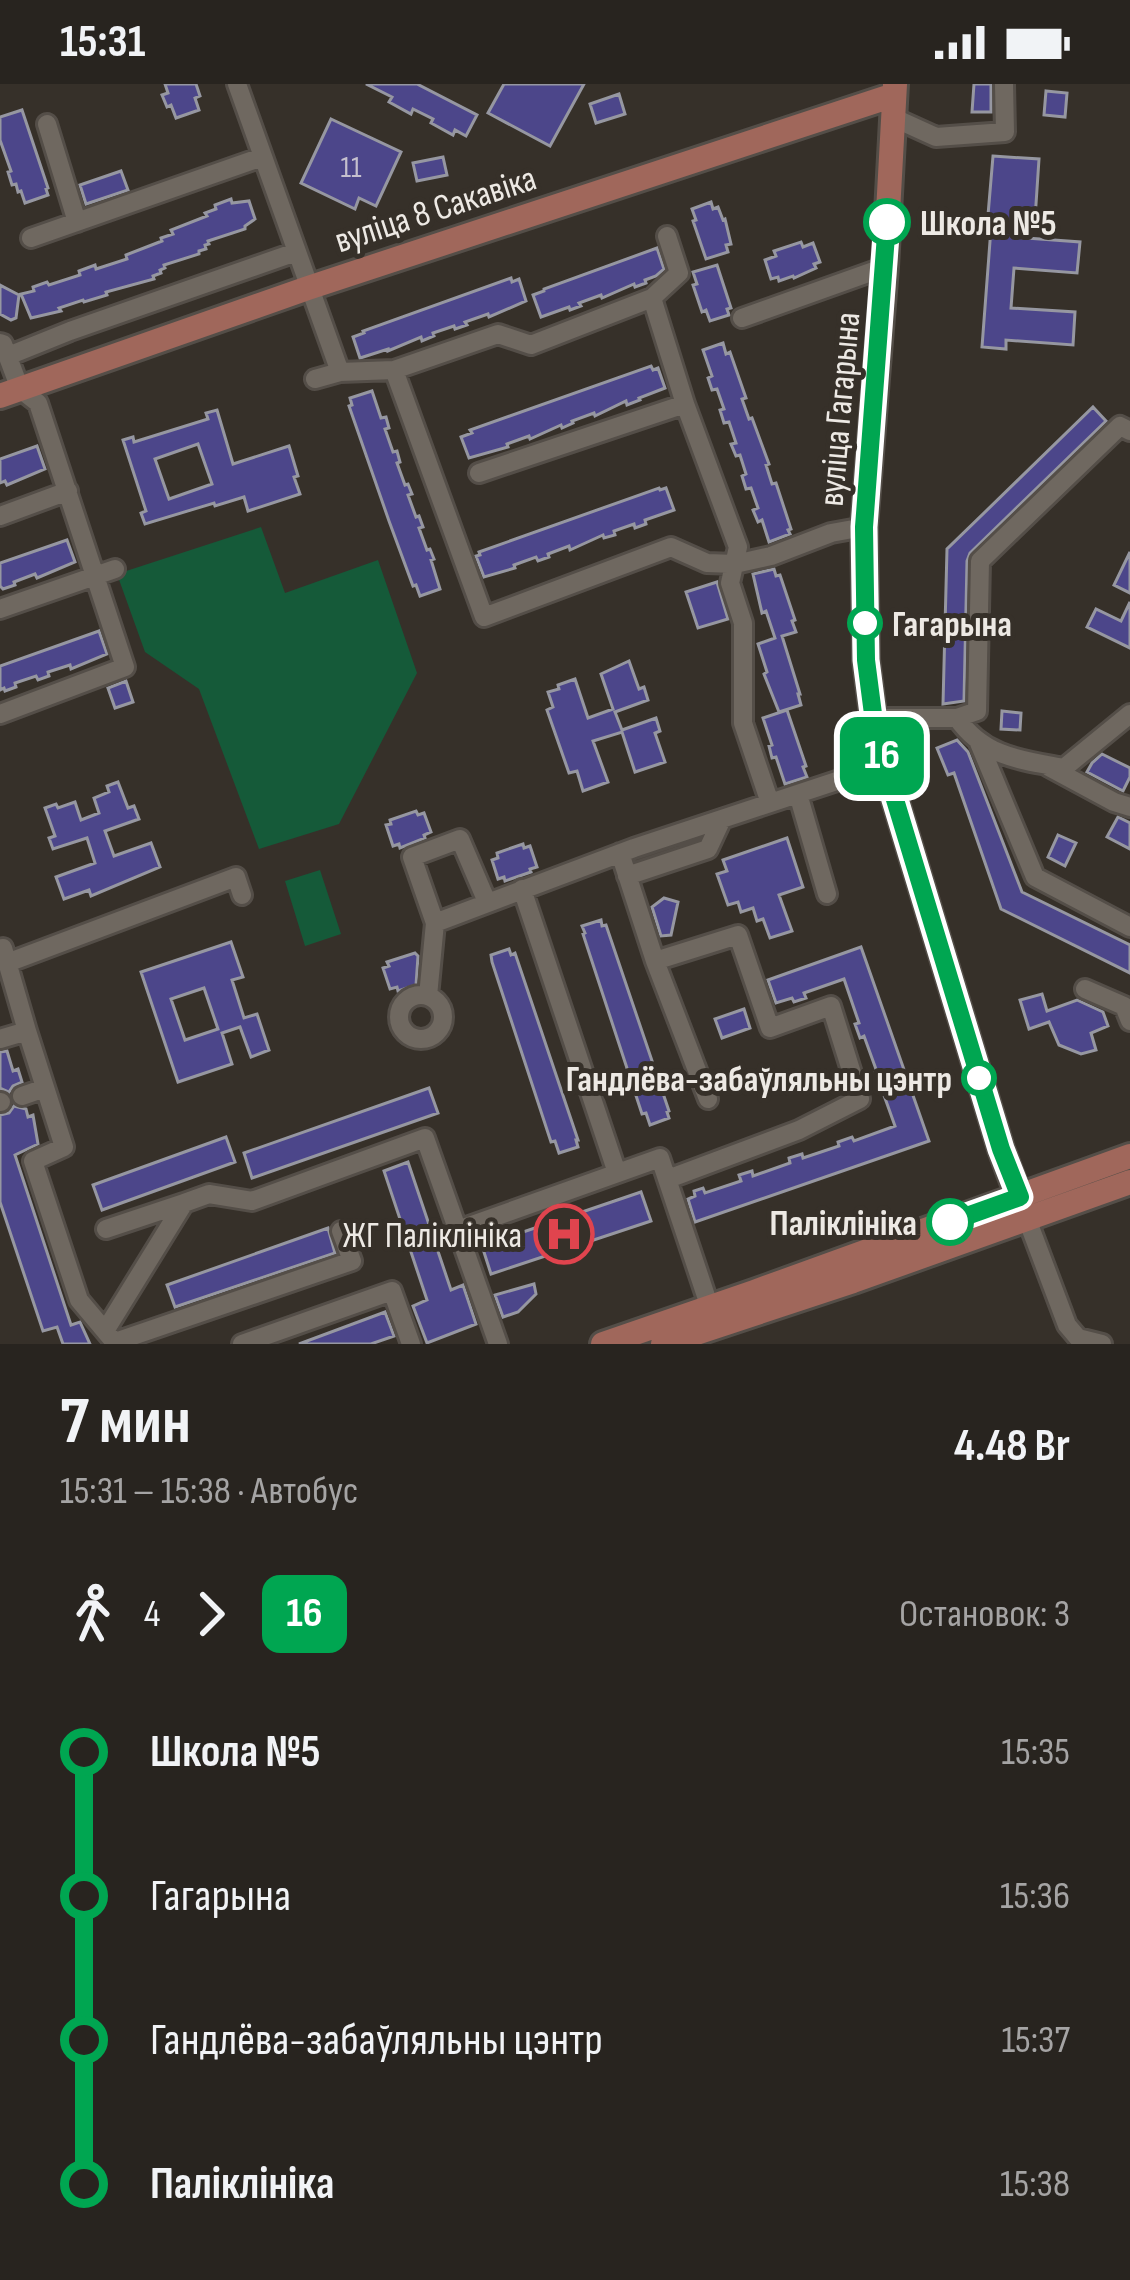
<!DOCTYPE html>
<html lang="ru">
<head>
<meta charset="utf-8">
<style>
	:root { --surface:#28241f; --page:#302c28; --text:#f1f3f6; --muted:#a5a4a4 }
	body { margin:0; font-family:"Sofia Sans Condensed",sans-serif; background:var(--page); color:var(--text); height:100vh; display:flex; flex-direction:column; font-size:45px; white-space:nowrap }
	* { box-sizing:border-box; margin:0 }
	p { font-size:39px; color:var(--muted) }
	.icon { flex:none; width:66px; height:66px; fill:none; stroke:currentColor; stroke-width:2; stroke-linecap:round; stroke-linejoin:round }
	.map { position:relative; height:1260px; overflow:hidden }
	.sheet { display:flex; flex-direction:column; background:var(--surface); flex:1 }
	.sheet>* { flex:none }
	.badge { padding:0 24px; border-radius:18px; font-size:42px; line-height:78px }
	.map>.badge { position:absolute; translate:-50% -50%; box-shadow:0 0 0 6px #fff }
	.legs { display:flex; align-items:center; gap:18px; height:132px; padding:0 60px; font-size:39px }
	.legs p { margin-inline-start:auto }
	.head { display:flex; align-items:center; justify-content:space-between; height:204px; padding:0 60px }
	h1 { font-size:66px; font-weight:700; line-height:90px }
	ul { padding:0 60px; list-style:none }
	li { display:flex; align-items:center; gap:42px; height:144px; font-size:45px }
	li i { display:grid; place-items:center; width:18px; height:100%; margin:0 15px; background:currentColor }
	li i::after { content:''; width:30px; height:30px; margin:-15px; border:9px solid; border-radius:50%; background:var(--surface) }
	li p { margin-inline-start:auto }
	li:first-child i { background:linear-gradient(#0000 50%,currentColor 0) }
	li:last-child i { background:linear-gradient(currentColor 50%,#0000 0) }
	.status { display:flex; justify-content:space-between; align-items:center; height:84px; padding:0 60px; background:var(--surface); direction:ltr }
	.status svg { height:33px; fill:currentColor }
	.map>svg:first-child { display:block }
</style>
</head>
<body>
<div class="status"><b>15:31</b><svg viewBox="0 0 49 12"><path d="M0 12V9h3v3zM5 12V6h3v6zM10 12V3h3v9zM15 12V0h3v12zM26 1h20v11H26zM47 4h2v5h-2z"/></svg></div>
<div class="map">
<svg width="1130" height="1260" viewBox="0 0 1130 1260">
	<rect width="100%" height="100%" fill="#363029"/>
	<path fill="#155a39" d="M261 443 285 509 378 476 417 589 339 740 259 765 199 605 145 568 117 490Z
		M320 786 341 850 305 862 285 797Z"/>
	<path fill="#4c468a" stroke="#9697a1" stroke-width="3" fill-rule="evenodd" d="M165 0H196L200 12 195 14 199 26 176 34 171 21 167 23 162 11 168 9Z
		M366 0H417L477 31 466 52 455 46 453 51 431 39 433 35 413 25 411 30 389 18 392 13Z
		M504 0H584L550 62 488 29Z
		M974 0H991V28H972Z
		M1046 7 1067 9 1065 33 1044 31Z
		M619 10 625 30 596 39 590 20Z
		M22 26 48 104 46 105 48 111 25 119 21 107 18 108 16 100 12 101 8 88 11 87 0 56V33Z
		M331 35 401 68 376 122 359 114 355 125 301 99Z
		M993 72 1039 75 1035 135 1016 133 1014 153 1080 158 1077 189 1014 184 1011 224 1075 228 1073 261 1006 256V265L982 263 992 131H988Z
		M443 73 447 91 417 97 413 79Z
		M121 87 128 106 86 120 80 101Z
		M231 115 232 119 249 117 255 135 245 142V145L208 157 209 160 205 161 206 165 199 167V170L164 181 165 184 160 186 161 189 153 192 154 195 106 208 107 211 84 218 83 216 59 224 61 227 31 234 21 210 34 207 33 203 47 198 49 201 80 191 79 187 95 181 96 185 127 175 126 171 162 157 161 154 173 150 171 146 207 132 205 129 216 125 215 121Z
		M711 118 713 125 718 123 723 136 725 135 731 160 726 161 728 168 706 175 693 137 696 136 692 125Z
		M801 158 803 163 813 159 820 178 814 180 816 184 794 194 793 192 779 197 778 193 771 195 765 176 776 172 774 167Z
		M657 164 664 185 656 192 645 196 646 199 635 203 634 200 602 214 601 211 579 219 581 222 570 226 569 223 541 233 533 211 544 207V205Z
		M717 181 731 224 727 225 729 231 710 237 706 226 702 228 693 201 697 200 693 188Z
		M511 194 512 198 519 195 526 217 489 233 488 230 465 238 467 241 455 245 454 242 433 249 434 252 422 257 421 253 388 267V265L360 274 353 253 364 249 363 247Z
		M0 201 19 211 16 234 11 236 0 230Z
		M723 259 726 270 730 268 746 314 742 315 749 335 752 334 769 380 766 381 772 400 776 399 791 445 788 446 790 450 769 458 762 436 758 438 753 426 758 424 751 404 746 405 742 392 746 390 740 371 736 372 731 360 736 359 729 338 724 339 720 326 724 325 717 305 712 306 708 294 712 292 703 266Z
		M651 282 653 286 658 284 665 304 639 314 640 316 627 321 626 317 595 332 594 329 572 337 573 339 562 344 561 341 530 355 529 352 507 360 508 363 469 374 461 353 472 349 470 346Z
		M372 307 381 334 386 333 389 344 385 345 393 368 397 367 400 378 397 379 405 401 408 400 412 410 408 411 416 433 419 432 423 443 419 444 427 466 430 465 434 475 431 476 440 505 420 512 416 501 413 502 389 437 349 322 352 321 350 314Z
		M1093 323 1106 337 970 469 967 477 964 617 943 620 947 465Z
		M217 326 233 380 289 362 298 392 294 393 300 410 248 427 244 413 215 422 214 419 145 440 141 429 146 427 123 356 133 353 134 358 208 335 206 329ZM198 360 212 400 169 415 155 375Z
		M37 362 45 385 7 401 5 397 0 399V375Z
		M659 404 660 406 666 404 674 426 645 436 646 440 635 444 634 440 614 447 615 451 604 454 603 451 570 466 569 462 548 470 549 473 538 477 536 473 514 481 515 484 484 493 476 472 480 471 479 468Z
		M67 456 75 478 37 494 35 490 14 498 15 501 3 505 0 502V479Z
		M1130 468V509L1114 501Z
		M774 485 776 492 780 491 795 536 792 537 796 548 782 552 800 610H798L801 621 779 628 764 590 767 588 758 560 775 554 766 527 762 529 753 490Z
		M717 498 728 535 698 544 686 508Z
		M1130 518V564L1087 543 1096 525 1121 537Z
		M99 547 107 570 71 585 70 581 48 588 49 592 38 596 36 592 15 599 16 603 5 607 4 604 0 606V582Z
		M629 577 639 605 644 603 648 616 615 628 622 646 656 634 660 647 655 649 665 678 635 688 622 648 593 657 608 698 583 707 577 687 569 689 547 626 553 623 548 608 559 605 558 601 575 595 588 634 613 625 601 590Z
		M126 597 133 618 115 624 108 604Z
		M787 626 806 682 803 683 807 693 785 700 776 673 772 674 769 662 772 661 763 634Z
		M1002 627 1021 629 1020 646 1001 645Z
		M957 656 968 668 1022 808 1130 861V889L1001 825 954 689 948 691 937 664Z
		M1102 670 1130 684V693L1123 707 1087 688 1092 679Z
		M118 698 128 724 134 722 139 735 105 747 114 772 151 759 160 783 91 812 89 806 64 815 56 793 95 779 87 754 53 765 49 754 55 752 45 724 56 720 58 724 75 718 81 736 99 729 94 714 109 708 107 702Z
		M416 727 418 731 424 729 431 748 424 751 425 754 400 764 399 760 393 762 386 741 391 740 390 736Z
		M1118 733 1130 739V765L1107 753Z
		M1058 751 1076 759 1065 782 1048 773Z
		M787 754 803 803 779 811 792 847 770 854 763 835 757 837 753 824 741 828 738 818 728 821 717 790 727 787 723 776Z
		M523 760 524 764 530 762 537 783 530 785 531 788 505 797 504 793 498 795 492 776 498 774 497 769Z
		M664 814 678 818 671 851 661 852 652 823Z
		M601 836 602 842 606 841 669 1027 667 1028 669 1034 650 1041 646 1029 642 1030 583 850 585 849 582 842Z
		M231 858 243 893 232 896 244 934 257 930 269 966 251 973 240 943 222 949 232 980 178 998 141 888ZM204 904 218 945 185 956 171 915Z
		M861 863 929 1057 695 1138 688 1115 695 1112 694 1107 703 1104 705 1109 741 1097 739 1091 752 1087 753 1092 790 1079 789 1074 802 1070 803 1074 839 1062 838 1058 852 1053 854 1057 895 1042 881 1003 878 1004 873 989 877 988 864 952 860 954 855 940 859 939 844 895 804 909 806 914 794 918 792 914 776 919 768 896Z
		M509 865 511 871 515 869 578 1056H576L578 1063 559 1069 555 1057 551 1058 492 878 491 871Z
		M415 869 418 872 416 901 398 907 397 903 390 905 383 884 389 882 387 878Z
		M1042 910 1047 927 1077 916 1103 928 1108 942 1091 949 1096 966 1081 970 1059 961 1049 938 1029 945 1020 916Z
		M744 925 750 944 722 954 715 935Z
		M7 967 13 987 18 985 22 998 13 1002 9 1008 0 1004V968Z
		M429 1004 438 1029 252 1094 244 1069Z
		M14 1022 26 1025 28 1033 33 1031 38 1060 15 1071 71 1241 80 1238 90 1260H63L57 1243 43 1247 0 1118V1031L9 1029Z
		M226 1053 235 1078 102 1126 93 1101Z
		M408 1078 451 1206 463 1201 476 1240 427 1259 413 1222 427 1216 384 1087Z
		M641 1108 651 1137 491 1190 482 1162Z
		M328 1144 335 1169 175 1223 167 1201Z
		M534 1200 536 1210 518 1228 503 1233 495 1211Z
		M385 1228 394 1252 371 1260H299Z"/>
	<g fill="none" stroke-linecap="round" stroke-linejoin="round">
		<g stroke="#544e48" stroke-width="24">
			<path id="minor" d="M237 0 340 288 394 286 484 533 671 463 707 479 735 480 771 472 831 449 864 443
				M892 33 936 53 1005 48 1004 0
				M47 40 77 138
				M31 154 262 73
				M652 214 679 189 667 152
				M742 234 885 183
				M0 259 3 260 20 305 38 319 125 583 0 630
				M8 272 70 247 296 168
				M394 286 498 250 531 261 652 214 685 320 738 463 730 499 743 539V639L770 719
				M315 295 340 288
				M479 389 685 320
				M0 432 68 407
				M0 525 115 485
				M874 634H957C984 673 1021 676 1064 684L1130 630
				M957 634 977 627 980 477 1120 342 1130 347
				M979 659 1035 793 1130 843
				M1049 683 1114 718 1130 723
				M798 710 827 810
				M620 769 655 877 708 1015
				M627 792 708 765 722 735
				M522 805 617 1089
				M435 839 634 764 885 681
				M3 864 27 947
				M655 877 738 851 770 944 831 922 860 1015 799 1046 668 1095
				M7 879 236 793 242 811
				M1085 905 1124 922 1130 937
				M399 933a22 22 0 1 1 44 0a22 22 0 1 1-44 0Z
				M428 912 435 839 412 773 460 755 487 818
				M0 955 27 947 64 1063 33 1077 79 1216 116 1260
				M22 1012 45 1004
				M0 1018H1
				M1027 1135 1067 1241 1078 1254 1102 1260
				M106 1145 184 1119
				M458 1146 660 1074 710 1224
				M105 1247 184 1119 209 1110 252 1117 425 1054 498 1260
				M115 1258 352 1177 341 1147
				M242 1260 392 1207 411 1260"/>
		</g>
		<g stroke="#544e48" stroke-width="30">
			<path id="major" d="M895 0 885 183 864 443 866 576 876 653 1001 1065 1027 1135
				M0 312 308 204 894 11
				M603 1260 754 1208 1130 1072
				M663 1260 853 1197 1130 1098"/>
		</g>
		<use href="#minor" stroke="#6f6860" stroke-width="18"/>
		<use href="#major" stroke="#a0675b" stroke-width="24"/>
	</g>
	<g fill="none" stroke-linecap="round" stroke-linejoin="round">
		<g stroke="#fff" stroke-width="27">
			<path id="line-1" d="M887 138 864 443 866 576 876 653 1001 1065 1020 1113 950 1138"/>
		</g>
		<use href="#line-1" stroke="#00a651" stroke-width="18"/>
	</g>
	<defs>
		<g id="hospital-ring" transform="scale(3)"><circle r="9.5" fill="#363029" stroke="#e0444e" stroke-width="1.5"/><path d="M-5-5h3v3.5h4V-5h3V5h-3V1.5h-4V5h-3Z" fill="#e0444e"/></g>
	</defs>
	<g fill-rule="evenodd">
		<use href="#hospital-ring" x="564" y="1150"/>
	</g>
	<g fill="#fff" stroke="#00a651" stroke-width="6">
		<circle cx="887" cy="138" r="21"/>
		<circle cx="865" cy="539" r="15"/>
		<circle cx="979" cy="994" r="15"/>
		<circle cx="950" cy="1138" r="21"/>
	</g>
	<g text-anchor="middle" stroke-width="10" stroke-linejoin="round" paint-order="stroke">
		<g font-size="30" fill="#c5c0ce">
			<text x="351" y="93">11</text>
		</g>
		<g font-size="36" fill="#ede9e4" stroke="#363029">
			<text transform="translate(435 124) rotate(-18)" y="13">вуліца 8 Сакавіка</text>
			<text transform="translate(838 325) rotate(-85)" y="13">вуліца Гагарына</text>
		</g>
		<g font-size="36" font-weight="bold" fill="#ede9e4" stroke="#363029" text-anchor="start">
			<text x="920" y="151">Школа №5</text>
			<text x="892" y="552">Гагарына</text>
			<text x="952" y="1007" text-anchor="end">Гандлёва-забаўляльны цэнтр</text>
			<text x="917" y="1151" text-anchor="end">Паліклініка</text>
		</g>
		<g font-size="36" fill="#ede9e4" stroke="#363029" text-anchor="end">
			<text x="522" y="1163">ЖГ Паліклініка</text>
		</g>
	</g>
</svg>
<b class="badge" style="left:882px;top:672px;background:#00a651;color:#fff">16</b>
</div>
<section class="sheet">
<div class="head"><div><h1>7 мин</h1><p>15:31 – 15:38 · Автобус</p></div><b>4.48 Br</b></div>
<div class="legs"><svg class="icon" aria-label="walk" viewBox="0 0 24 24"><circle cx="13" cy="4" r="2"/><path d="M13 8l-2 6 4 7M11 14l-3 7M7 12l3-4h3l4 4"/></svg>4<svg class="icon" aria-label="forward" viewBox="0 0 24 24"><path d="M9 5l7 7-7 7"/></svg><b class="badge" style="background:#00a651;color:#fff">16</b><p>Остановок: 3</p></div>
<ul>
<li><i style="color:#00a651"></i><b>Школа №5</b><p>15:35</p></li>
<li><i style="color:#00a651"></i><span>Гагарына</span><p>15:36</p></li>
<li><i style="color:#00a651"></i><span>Гандлёва-забаўляльны цэнтр</span><p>15:37</p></li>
<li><i style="color:#00a651"></i><b>Паліклініка</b><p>15:38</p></li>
</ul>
</section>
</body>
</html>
